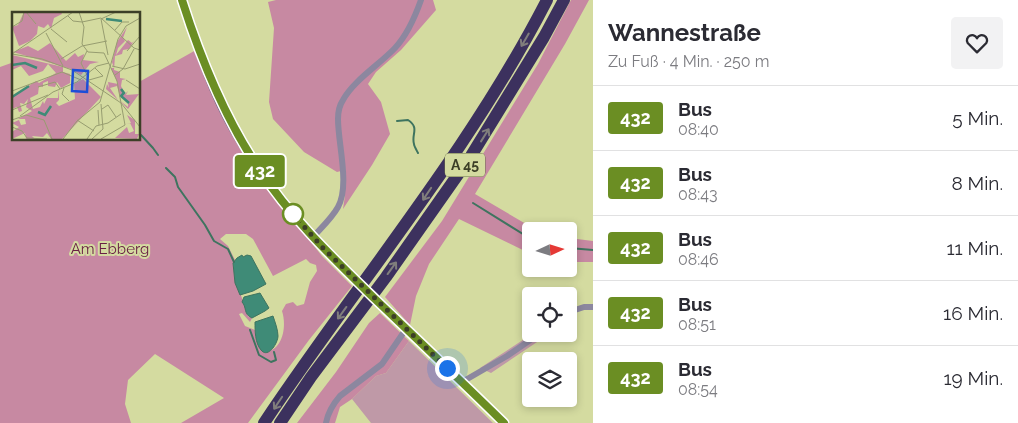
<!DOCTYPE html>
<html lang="de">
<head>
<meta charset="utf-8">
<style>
	:root { --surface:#fff; --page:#f2f2f3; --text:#2b2b33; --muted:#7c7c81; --line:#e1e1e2 }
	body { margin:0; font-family:Raleway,sans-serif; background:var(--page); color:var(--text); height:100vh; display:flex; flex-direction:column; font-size:19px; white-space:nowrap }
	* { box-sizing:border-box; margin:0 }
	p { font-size:16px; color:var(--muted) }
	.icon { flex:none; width:28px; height:28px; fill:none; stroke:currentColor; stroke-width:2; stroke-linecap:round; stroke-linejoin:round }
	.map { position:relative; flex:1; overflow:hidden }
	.details { display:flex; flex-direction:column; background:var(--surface); width:425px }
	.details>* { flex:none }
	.badge { padding:0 10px; border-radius:4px; font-size:18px; line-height:32px }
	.needle { width:32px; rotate:86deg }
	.controls { position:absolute; left:522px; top:222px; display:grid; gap:10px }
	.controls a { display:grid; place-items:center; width:55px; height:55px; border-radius:5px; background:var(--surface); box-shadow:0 2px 8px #0003; font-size:25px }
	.you { position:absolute; width:25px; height:25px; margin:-12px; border:4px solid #fff; border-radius:50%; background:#1a73e8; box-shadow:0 0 0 8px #1a73e833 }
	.map>.badge { position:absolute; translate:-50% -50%; box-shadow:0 0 0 2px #fff }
	.round { display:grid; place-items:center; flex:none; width:52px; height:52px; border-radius:5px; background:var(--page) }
	.headline { display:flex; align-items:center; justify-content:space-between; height:85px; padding:0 15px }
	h1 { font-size:24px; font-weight:700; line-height:38px }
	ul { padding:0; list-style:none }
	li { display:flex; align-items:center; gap:15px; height:65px; padding:0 15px; border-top:1px solid var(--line) }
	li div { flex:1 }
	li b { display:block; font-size:19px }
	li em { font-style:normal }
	li .badge { min-width:55px; font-weight:700; text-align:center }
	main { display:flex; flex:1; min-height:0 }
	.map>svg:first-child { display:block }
</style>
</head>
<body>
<main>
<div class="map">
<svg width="593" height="423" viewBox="0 0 593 423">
	<rect width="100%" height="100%" fill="#d4dba0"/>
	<path fill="#bf99a7" d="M532 334H549L491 373 480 368Z
		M409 341 493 423H371L352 399 376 376 386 373Z"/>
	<path fill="#c789a2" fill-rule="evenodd" d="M276 0H433L436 10 401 50 376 72 368 84 381 102 390 134 372 165 343 209 345 195V170L337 172 304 152 273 119 269 102 274 28 268 2Z
		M571 0H589L565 44 475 194 538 231H531V254L459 219 429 264 416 296 410 325 385 297 442 221 538 64Z
		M196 50 227 119 287 212 322 256 352 286 309 340 248 423H181L224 398 155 354 128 380 125 404 131 423H0V67L14 62V139H139V82ZM226 234H246L253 239 273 276 306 259 310 263 316 265 317 271 310 282 304 304 297 306 293 302 286 304 282 311C287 326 283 351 264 352L256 339 255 330 245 326 239 314 242 313 250 322 252 318 248 316C243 298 234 282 233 263L235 260 228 246 220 239Z
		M569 238 593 241V262H569Z
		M380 313 409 341 386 373 376 376 352 399 340 407 335 423H297L336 372 369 323Z"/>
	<path fill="#3f8b77" stroke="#3e745f" d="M242 255 243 257 247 255 251 256 266 284 253 291 240 295 235 283 233 263 237 258Z
		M260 293 269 308 265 311 252 318C243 314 247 307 242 302L244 297Z
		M273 316C275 322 278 330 278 336 278 343 268 359 261 350 255 343 255 331 255 322Z"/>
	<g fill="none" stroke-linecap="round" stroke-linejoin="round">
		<path stroke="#3e745f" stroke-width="2" d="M397 121 408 120C420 128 411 134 414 144 414 146 417 151 418 153
			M139 135H141L153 148 158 155
			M166 168 175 177 178 187 205 225 214 241 228 249 234 262
			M473 203 531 239
			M569 248 593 250
			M250 330 259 355 271 362 276 360 274 352"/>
		<path stroke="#8c879f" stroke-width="6" d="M313 237C321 228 332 218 338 207 350 185 338 144 338 119 338 112 339 106 343 100 353 81 380 64 395 48 408 34 415 17 421 0
			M569 312 584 307H593
			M462 382 507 356 539 334
			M326 423C328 412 333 404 340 396L382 364 406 329"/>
		<path stroke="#696284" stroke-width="9" d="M182 0C195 40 208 80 227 117 255 171 294 219 337 262
			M390 312 504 423"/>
		<path stroke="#3c315e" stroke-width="12" d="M264 423C358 282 469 152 547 0
			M280 423 311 377 386 277 471 156 544 37 564 0"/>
		<path stroke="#696284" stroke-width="9" d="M337 262 390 312"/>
	</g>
	<defs><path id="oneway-shaft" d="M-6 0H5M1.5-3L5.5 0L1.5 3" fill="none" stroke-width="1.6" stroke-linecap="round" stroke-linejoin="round" transform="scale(1.25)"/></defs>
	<g stroke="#807e7c">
		<use href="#oneway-shaft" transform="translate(525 40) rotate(120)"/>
		<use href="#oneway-shaft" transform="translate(485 135) rotate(-58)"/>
		<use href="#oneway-shaft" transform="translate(427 194) rotate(124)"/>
		<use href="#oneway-shaft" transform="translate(392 268) rotate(-54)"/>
		<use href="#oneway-shaft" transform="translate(342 313) rotate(126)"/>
		<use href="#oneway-shaft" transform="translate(278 403) rotate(124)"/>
	</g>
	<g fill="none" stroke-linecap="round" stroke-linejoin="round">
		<g stroke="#fff" stroke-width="11">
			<path id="line" d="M182 0C201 60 224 117 259 169 291 218 333 258 375 299 418 340 461 381 504 423"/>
		</g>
		<use href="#line" stroke="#6b8e23" stroke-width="8"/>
		<path stroke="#3c3f27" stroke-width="5" stroke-dasharray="0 9" d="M293 214 324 249 447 368"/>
	</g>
	<circle fill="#fff" stroke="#6b8e23" stroke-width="2.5" cx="293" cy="214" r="10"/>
	<g text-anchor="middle" stroke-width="4" stroke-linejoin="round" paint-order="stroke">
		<rect fill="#d4dba0" stroke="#6a6e4b" stroke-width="1" x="445" y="153.5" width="40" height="23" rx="4"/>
		<g font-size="14" font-weight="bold" fill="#3c3f27">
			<text x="465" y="170">A 45</text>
		</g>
		<g font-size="15" fill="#692044" stroke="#d4dba0">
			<text x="110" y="254">Am Ebberg</text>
		</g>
	</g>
	<g transform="translate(12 12)">
		<rect width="128" height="128" fill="#d4dba0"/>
		<path d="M12 0H49L50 2 42 6 39 17 36 12 32 16 26 14 25 22 18 29 7 34 0 15 6 13ZM115 15 111 26 113 29 106 36 104 43 116 28 120 31 122 29 117 37 111 38 110 42 103 44 102 58 108 60V66L114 67 110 68 109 74 113 82 116 79 114 83 127 82 116 97 107 88 116 95V89L108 84 105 74 98 76 106 88 94 77 95 72 97 76 96 70 106 72 99 56H102L100 50 105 30ZM38 31 54 49 63 41 66 45 72 42 71 48 87 50 78 52 69 63 59 57 1 40 16 34 26 39ZM0 43 51 55V60L58 62V71L49 76 45 70 43 75 36 74V69L31 71V75L27 74 26 82 18 86 21 97 28 95 31 89 32 92 35 86H46L47 77V88L44 91 47 94 63 87 62 72 71 67 89 85 50 127H39L35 121 31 125 20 124 23 127H14L13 121 0 127V120L7 115 0 111 7 108 9 113 14 112 13 107H6L20 99 14 95 16 87 12 92 8 91 10 99 7 100 5 95 0 97V85L24 69 27 71 44 61 36 52 31 59 17 64 9 54 0 58ZM115 103 123 108V122H127L125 127 103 126 115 115 117 121 122 119 118 111 113 112 119 111Z" fill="#c789a2"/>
		<path fill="none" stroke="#3f8b77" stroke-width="2.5" d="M94 7 110 9M0 53 13 51 25 56M109 77 112 81 109 84 117 91M0 85 17 74M26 100 33 103 39 94"/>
		<path fill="none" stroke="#979d70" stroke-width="1" d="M14 0 24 12M67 0 72 15 70 32 76 40 92 41 105 69 113 113M56 4 61 9 70 10M89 7 96 43M89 7 104 0M70 10 89 6 122 36 128 38M0 15 10 9 12 0M39 17 55 30M103 18 110 10H117M34 21 51 54M115 39 128 24M0 42 61 0M0 42 30 47 60 58 109 91 128 115M49 47 70 34 95 29M100 54 113 57 128 52M75 63 69 51 75 39M103 63 111 57 122 37M77 68 91 64 83 56M114 68 128 77M26 75 43 70 48 77M52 76 50 82 57 89M0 79 50 60 69 68M90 97 96 93 104 105M0 98 36 83M86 98 87 113M8 104 41 80 65 70 85 54 97 51M0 108 14 103 32 108 40 127M65 108 82 119M0 115 10 119 15 126 35 127M51 127 65 109 88 90 106 27 114 14 128 6M75 127 84 114 96 111 109 102M80 127 91 117 89 92M89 127 113 113"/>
		<path fill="#1d4ed8" fill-opacity="0.15" stroke="#1d4ed8" stroke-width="2.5" d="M61 58 76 59 75 80 60 79Z"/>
		<rect width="128" height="128" fill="none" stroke="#3c3f27" stroke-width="2.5"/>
	</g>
</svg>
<div class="controls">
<a><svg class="needle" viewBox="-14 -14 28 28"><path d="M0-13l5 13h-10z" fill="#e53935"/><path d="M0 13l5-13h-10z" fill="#7c7c81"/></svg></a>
<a><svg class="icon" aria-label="locate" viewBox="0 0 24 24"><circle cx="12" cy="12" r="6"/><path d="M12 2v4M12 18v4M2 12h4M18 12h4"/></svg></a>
<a><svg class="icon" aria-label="layers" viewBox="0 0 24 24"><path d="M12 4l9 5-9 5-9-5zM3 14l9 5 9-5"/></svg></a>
</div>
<div class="you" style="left:447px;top:368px"></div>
<b class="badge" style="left:260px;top:171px;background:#6b8e23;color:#fff">432</b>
</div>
<section class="details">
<div class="headline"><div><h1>Wannestraße</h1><p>Zu Fuß · 4 Min. · 250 m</p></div><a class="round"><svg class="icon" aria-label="heart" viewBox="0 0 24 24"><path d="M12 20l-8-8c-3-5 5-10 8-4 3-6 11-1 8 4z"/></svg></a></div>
<ul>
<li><span class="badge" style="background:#6b8e23;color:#fff">432</span><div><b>Bus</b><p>08:40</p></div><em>5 Min.</em></li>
<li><span class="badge" style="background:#6b8e23;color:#fff">432</span><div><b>Bus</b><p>08:43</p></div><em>8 Min.</em></li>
<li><span class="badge" style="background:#6b8e23;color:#fff">432</span><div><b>Bus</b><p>08:46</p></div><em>11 Min.</em></li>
<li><span class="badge" style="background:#6b8e23;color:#fff">432</span><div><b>Bus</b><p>08:51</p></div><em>16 Min.</em></li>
<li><span class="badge" style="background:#6b8e23;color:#fff">432</span><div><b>Bus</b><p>08:54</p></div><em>19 Min.</em></li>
</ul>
</section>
</main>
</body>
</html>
